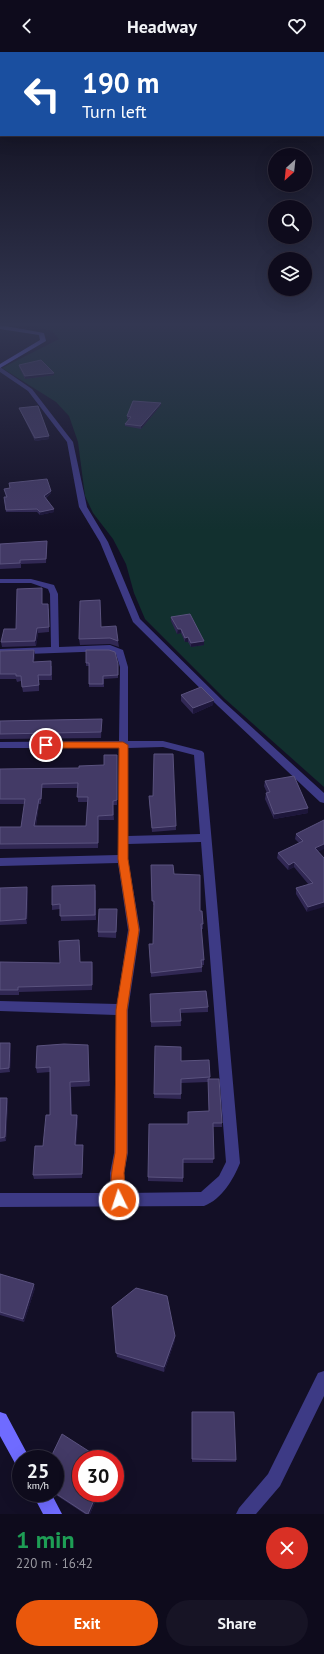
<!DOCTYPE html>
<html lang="en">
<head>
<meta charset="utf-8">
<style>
  :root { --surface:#0e0b1c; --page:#171425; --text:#f1f3f6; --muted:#9b9ba3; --line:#2e2b3b; --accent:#ea580c }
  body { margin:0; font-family:"PT Sans",sans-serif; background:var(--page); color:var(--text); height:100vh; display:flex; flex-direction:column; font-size:15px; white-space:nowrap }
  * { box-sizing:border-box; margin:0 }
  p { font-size:13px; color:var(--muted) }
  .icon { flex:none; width:22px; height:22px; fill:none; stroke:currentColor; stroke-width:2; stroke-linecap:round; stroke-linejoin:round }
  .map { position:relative; height:1462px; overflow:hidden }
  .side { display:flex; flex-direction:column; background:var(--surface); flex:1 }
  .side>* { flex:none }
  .guide { position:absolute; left:0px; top:0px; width:324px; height:84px; box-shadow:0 4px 16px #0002,0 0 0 1px var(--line); background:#1a4fa0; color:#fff; overflow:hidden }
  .needle { width:26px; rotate:207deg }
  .fabs { position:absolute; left:268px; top:96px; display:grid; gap:8px }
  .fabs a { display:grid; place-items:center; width:44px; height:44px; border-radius:50%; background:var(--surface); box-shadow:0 4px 16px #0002,0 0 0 1px var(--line); font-size:20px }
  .speed { position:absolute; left:12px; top:1398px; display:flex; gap:8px; font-size:20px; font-weight:700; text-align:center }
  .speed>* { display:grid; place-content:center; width:52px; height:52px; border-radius:50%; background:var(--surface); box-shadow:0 4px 16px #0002,0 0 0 1px var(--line); line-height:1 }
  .speed small { font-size:10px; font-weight:400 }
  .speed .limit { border:6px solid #d22; background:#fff; color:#111 }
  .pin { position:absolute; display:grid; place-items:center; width:34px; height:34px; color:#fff; margin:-17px; border:2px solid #fff; border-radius:50%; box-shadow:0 1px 4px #0007 }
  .me { position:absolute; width:44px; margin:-22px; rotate:356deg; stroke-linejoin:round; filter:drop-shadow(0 0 3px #0008) }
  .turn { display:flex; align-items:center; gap:14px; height:84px; padding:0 16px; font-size:18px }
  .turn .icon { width:52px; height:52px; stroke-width:2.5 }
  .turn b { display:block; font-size:28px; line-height:34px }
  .round { display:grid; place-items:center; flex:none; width:42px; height:42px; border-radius:21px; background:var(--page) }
  .summary { display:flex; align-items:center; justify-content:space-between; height:68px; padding:0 16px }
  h1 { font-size:24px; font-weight:800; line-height:30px; color:#1e9e55 }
  .action { display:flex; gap:8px; margin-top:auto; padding:8px 16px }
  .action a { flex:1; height:46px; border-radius:24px; background:var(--accent); color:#fff; font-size:16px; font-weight:800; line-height:46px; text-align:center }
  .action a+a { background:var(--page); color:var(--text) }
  header { display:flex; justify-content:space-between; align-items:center; height:52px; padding:0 16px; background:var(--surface); font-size:18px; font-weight:800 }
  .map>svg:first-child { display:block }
  .green { fill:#12302f }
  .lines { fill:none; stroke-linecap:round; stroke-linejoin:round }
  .street { fill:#3d3a85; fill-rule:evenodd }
  .secondary { fill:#6f6bff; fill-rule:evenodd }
  .wall { fill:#312854; fill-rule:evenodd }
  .shaded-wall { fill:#1d163a }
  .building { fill:#433a66; stroke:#5a527e; fill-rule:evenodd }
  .route { fill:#ea580c; stroke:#983908 }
</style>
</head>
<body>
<header><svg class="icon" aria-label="back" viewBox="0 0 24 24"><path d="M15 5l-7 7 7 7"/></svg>Headway<svg class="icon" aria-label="heart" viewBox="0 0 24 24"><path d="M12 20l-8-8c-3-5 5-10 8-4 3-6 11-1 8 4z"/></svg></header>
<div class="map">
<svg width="324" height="1462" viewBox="0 0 324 1462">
  <rect width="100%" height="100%" fill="#130f26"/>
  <path class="green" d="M28 273H324V735L225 647 145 567 134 541 126 512 113 487 93 461 85 444 78 390 69 364 56 350 2 316 59 287 52 279Z"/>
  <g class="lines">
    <path class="street" d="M0 315 32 337 73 390 87 455 108 490 140 567 224 650 324 741V751L320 750 218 654 133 570 100 490 79 455 67 390 28 339 0 320Z
      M0 527H31L54 533 58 542 59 595 110 593 123 598 128 615V689H163L202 699 204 701 240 1111C233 1128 222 1147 204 1154L0 1155V1141H111L110 1121 114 1101 116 963 0 959V949L117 952 128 878 118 811 0 814V806L118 803 119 696H0V690L119 689 120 615 116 602 109 599 0 603V597L51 595 50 542 48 537 31 531H0ZM163 695 194 703 200 782 128 784V696ZM201 790 226 1110 219 1124 201 1140 126 1141 124 1121 128 1101V958L140 878 128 807V792Z
      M324 1319V1344L280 1434 256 1462H236L239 1456 268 1422 318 1321Z"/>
    <path class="secondary" d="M0 273 44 281 46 289 0 316V312L40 288 39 283 0 277Z
      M0 1360 6 1362 30 1407H21V1415L16 1413 0 1384Z
      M32 1441H51L62 1462H43Z"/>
  </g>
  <path class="wall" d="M19 313 54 321V323L25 327 19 315Z
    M161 353 141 377 125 374V372L129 367H127V364Z
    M19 356 49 384V387L35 389 20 358Z
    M4 437 51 439V441L46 446 54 457V460L40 463 37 460H6L4 445H6Z
    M47 489V493L46 511 21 512V516L0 517V492Z
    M42 536V552L49 557V580L38 581 36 594 2 595 1 590 16 577Z
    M171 565 204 589V593L191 595 188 590H185L181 581 177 582 171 569Z
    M101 575 118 589 119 595 110 592 80 593 79 587Z
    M34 598 35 603 34 610 52 614V628H39V639L23 640 21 629 17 630 16 627H0V599Z
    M86 611 118 612V626L104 627V635H89V614H86Z
    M181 643 213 653 193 662 181 649Z
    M102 667 101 686 0 687V669Z
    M117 703V753H113L114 768H99L98 796 0 797V775H21L25 752H0V717L79 716 104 713ZM42 736H78V750H87L86 774H36L39 752H41Z
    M265 729 308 756V761L274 767 265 747 266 741H267L264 734Z
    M153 744 176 774V778L152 780 149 748Z
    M296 782 318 800 324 806 307 860 296 842V836L309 833 294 815 288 818 277 806 278 801 299 791 295 787Z
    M151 813 174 822 200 859 203 872V877H201L204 908V913H202V920L151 925 149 892H153L154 853H153Z
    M0 836 28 839 27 872 0 873Z
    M96 838V868L61 869 60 857 52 858V853Z
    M117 862 116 886 98 885V880Z
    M80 893V910L93 915 92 938 19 940V943H0V910L60 911Z
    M150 942 208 955V960L180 961 181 974 151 975Z
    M0 991 11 995 10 1020 0 1021Z
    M155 994 210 1025V1027L222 1071V1075H213V1111H183V1130L148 1129V1125L188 1072V1060L209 1059 208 1030 181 1031V1047L154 1046Z
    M88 997 90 1034 71 1035 72 1063H77L78 1067 76 1093H83V1097L82 1126 34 1127 33 1123 43 1094 50 1063V1020L37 1021 36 1016Z
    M0 1046 8 1050 6 1089 0 1090Z
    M0 1222 35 1236 24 1270 0 1263Z
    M112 1255 175 1288 164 1320 117 1305Z
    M192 1360 236 1408V1410H192Z
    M53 1441H99L90 1462H85Z"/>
  <path class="shaded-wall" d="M54 321V323L25 327V324Z
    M161 351V353L141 377V374Z
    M49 384V387L35 389V386Z
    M51 439V441L45 446 44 444Z
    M54 457V460L40 463V460Z
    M37 576 38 581 36 594 35 589Z
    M178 577H181V581L177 582Z
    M188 585V590H185V586Z
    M204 589V593L191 595V591Z
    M34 598 35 603 33 615V610Z
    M214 648 213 653 193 662V656Z
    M39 747V752L35 779 34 774Z
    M308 756V761L274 767V762Z
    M98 764 99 768 98 796Z
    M324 792V797L314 802 315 796Z
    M294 810V815L288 818 289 813Z
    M27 835 28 839 27 872 26 867Z
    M324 850V855L307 860 308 855Z
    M92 910 93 915 92 938Z
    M10 991 11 995 10 1020 9 1016Z
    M70 1030 71 1035 72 1067 71 1063Z
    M7 1046 8 1050 6 1089 5 1085Z
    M77 1063 78 1067 76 1097 75 1093Z
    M34 1232 35 1236 24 1270 23 1267Z
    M175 1284V1288L164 1320V1315Z
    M97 1441H99L90 1462H88Z"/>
  <path class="building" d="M41 308 54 321 25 324 19 313Z
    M133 349 161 351 141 374 125 372 131 365 127 364Z
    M38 354 49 384 35 386 19 356Z
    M47 427 51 439 44 444 54 457 40 460 37 457 6 458 4 445H7L4 437 10 436 9 431Z
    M47 489 46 507 20 508V511L0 512V492Z
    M42 536V552H48L49 575 37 576 35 589 1 590 4 577H16L17 537Z
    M100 548 101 575 116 574 118 589 110 586 79 587 80 549Z
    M190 562 204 589 191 591 188 585 185 586 181 577H178L171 565Z
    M34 598 33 610 51 609V623H38L39 633 22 635 21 624H16V622H0V599Z
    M86 598H109L115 600 118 612V623L103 624V632H89V611H86Z
    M201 635 214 648 193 656 181 643Z
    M102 667 101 680 0 682V669Z
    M154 702H173L176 774 152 776 149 744H153Z
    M104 703H117V748L113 749V763L98 764V791L0 792V775H21L25 747H0V717L79 716V714L104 713ZM78 731 77 745H88L86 774H34L39 747H41L42 732Z
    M294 724 308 756 274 762 266 741 270 740 265 729Z
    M324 768V792L315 796 324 806V850L308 855 296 836 313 831 294 810 289 813 278 801 303 789 296 782Z
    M151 813H173L174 822 200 823V859H202L203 872H201L204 908H201L202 915 151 921 149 892H153L154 849H152Z
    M95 833V863L60 864V852L52 853V834Z
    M27 835 26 867 0 869V836Z
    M99 857H117L116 880H98Z
    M79 888 80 910H92V933L18 935V938H0V910L60 911 59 889Z
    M206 939 208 955 180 957 181 969 151 970 150 942Z
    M0 991H10L9 1016 0 1017Z
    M64 992 88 993 89 1029 70 1030 71 1063H77L75 1093H83L82 1122 33 1123 35 1094H43L46 1063H50V1015L36 1016 37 994Z
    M155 994 181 995V1009L209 1008 210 1025 181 1027V1042H154Z
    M208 1027H219L222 1071H213L214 1107H183V1126L148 1125 149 1072H188V1060L209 1059Z
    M0 1046H7L5 1085 0 1086Z
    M0 1222 34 1232 23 1267 0 1260Z
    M136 1236 167 1244 175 1284 164 1315 116 1301 112 1255Z
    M192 1360H234L236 1408 192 1407Z
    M62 1382 101 1407H81V1441H97L88 1462H87L55 1441V1407H50Z"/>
  <linearGradient id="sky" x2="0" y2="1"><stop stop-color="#0a0815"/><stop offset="0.57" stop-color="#333752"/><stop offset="1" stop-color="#333752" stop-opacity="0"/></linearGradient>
  <rect width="324" height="478" fill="url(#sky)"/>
  <path class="route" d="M46 690H123L128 693V807L139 878 127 958V1101L124 1121 126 1148 124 1153 119 1155 114 1153C108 1137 112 1117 115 1101L116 958 129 878 118 807 119 696H46L42 693Z"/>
</svg>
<div class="fabs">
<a><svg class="needle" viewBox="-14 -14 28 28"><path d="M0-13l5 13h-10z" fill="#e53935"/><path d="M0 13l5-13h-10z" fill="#9b9ba3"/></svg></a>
<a><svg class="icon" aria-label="search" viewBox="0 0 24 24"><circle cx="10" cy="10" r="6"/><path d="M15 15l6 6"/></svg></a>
<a><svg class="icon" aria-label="layers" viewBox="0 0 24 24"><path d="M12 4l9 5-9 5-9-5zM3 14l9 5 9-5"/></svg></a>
</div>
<div class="speed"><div>25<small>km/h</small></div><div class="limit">30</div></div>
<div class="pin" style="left:46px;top:693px;background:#d93025"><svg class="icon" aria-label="arrive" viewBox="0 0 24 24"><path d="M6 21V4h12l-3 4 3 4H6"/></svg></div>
<svg class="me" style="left:119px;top:1148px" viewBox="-20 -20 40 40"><circle r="17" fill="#ea580c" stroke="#fff" stroke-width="3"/><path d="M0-11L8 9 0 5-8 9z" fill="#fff"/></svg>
<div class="guide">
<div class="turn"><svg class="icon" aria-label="left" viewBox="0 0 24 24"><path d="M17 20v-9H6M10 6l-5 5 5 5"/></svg><div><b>190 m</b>Turn left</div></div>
</div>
</div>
<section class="side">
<div class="summary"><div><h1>1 min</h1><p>220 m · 16:42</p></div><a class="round" style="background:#d93025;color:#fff"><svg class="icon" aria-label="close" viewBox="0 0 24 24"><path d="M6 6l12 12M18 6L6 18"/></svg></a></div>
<div class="action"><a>Exit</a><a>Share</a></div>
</section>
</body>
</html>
